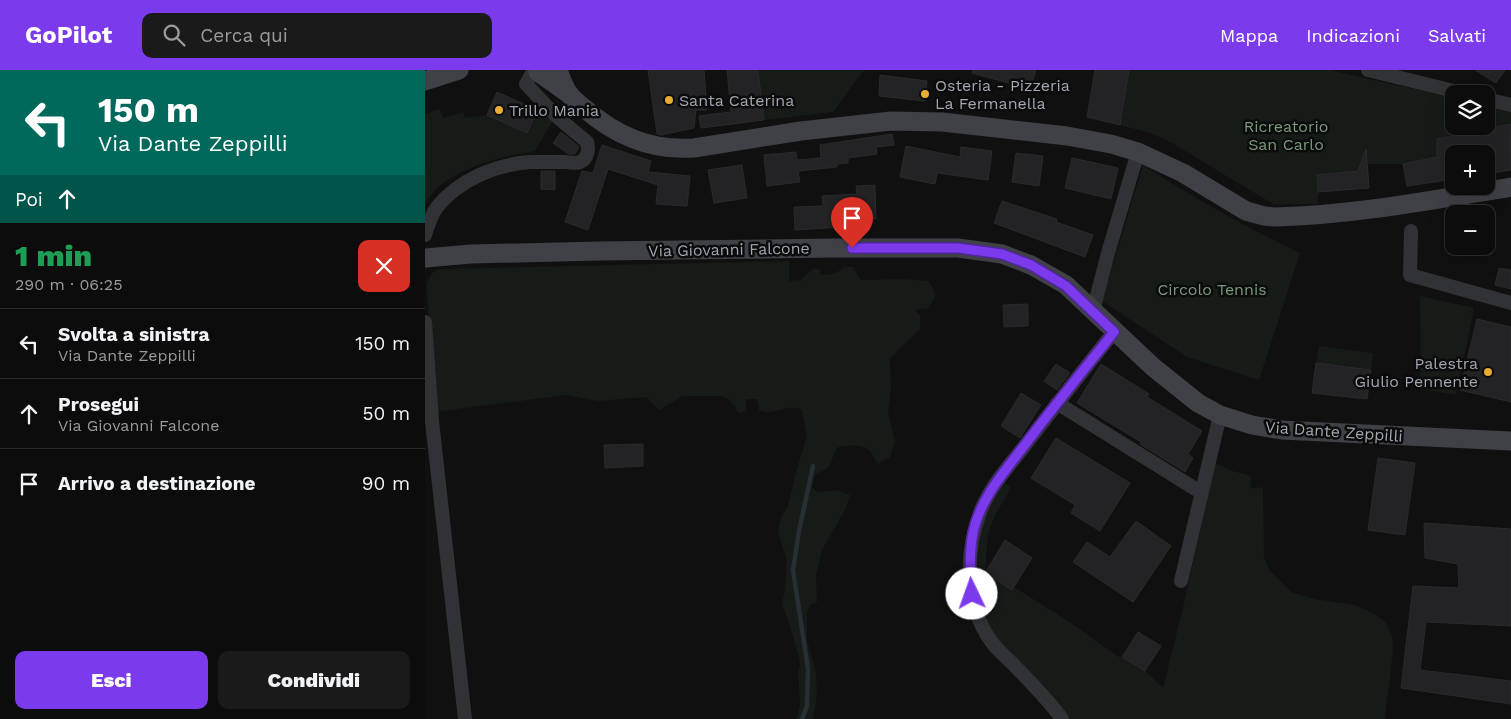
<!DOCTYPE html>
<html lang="it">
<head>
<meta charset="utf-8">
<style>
  :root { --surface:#0c0c0d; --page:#1a1a1b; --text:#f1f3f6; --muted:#9a9b9d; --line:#2c2c2e; --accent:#7c3aed }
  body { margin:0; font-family:"Work Sans",sans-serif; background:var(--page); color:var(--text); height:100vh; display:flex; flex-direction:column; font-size:19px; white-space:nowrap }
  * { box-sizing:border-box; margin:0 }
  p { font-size:16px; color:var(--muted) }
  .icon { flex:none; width:28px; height:28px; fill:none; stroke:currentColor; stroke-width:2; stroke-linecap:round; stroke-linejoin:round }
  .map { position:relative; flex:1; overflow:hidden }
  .drawer { display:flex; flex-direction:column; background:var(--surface); width:425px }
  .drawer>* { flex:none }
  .top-card { background:#00695c; color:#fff; overflow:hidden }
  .fabs { position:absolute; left:1020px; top:15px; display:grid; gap:10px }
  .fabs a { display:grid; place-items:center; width:50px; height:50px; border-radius:10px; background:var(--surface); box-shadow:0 5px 20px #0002,0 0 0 1px var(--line); font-size:25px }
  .pin { position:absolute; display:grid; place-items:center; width:42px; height:42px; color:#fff; margin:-51px -21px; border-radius:50% 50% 50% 0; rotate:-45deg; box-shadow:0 0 5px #0007 }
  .pin .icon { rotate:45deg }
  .me { position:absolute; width:55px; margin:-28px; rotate:357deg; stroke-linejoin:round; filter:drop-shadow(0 0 4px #0008) }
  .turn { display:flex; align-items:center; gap:18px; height:105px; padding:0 15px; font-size:22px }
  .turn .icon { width:65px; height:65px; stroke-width:2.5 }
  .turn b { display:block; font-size:35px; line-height:42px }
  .then { display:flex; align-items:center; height:48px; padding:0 15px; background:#0003; gap:10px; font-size:19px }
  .round { display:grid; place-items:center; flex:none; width:52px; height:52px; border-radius:10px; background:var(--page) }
  .head { display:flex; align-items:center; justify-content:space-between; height:85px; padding:0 15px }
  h1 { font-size:30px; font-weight:800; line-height:38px; color:#1e9e55 }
  .button { display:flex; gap:10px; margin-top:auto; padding:10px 15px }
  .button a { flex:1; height:58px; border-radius:10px; background:var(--accent); color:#fff; font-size:20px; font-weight:800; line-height:58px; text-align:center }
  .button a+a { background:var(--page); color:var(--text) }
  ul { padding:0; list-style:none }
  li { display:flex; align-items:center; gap:15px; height:70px; padding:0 15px; border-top:1px solid var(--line) }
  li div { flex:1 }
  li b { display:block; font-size:19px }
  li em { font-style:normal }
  header { display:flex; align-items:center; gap:30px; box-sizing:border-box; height:70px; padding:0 25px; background:var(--accent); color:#fff }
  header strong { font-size:24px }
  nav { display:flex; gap:28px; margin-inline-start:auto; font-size:18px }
  .search { width:350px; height:45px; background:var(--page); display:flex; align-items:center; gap:12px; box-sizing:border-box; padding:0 18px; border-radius:10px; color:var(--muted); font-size:19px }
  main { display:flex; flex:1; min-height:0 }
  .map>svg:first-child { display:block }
  .green { fill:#161b17 }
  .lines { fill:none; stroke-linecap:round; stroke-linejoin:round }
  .stream { stroke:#272e34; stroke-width:4.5 }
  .building { fill:#232325; stroke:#2a2a2d }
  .street { stroke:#313236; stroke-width:14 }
  .secondary { stroke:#3f4146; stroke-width:19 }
  .route-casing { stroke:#51269a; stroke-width:12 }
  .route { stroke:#7c3aed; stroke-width:9 }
  .poi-dot { fill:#e7ac32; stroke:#0b0b0c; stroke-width:2 }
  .labels { text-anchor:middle; stroke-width:5; stroke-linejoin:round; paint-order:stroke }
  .poi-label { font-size:16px; fill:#a1a6b1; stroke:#0b0b0c; text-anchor:start }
  .park-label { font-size:16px; fill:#799b7c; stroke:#0b0b0c }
  .street-label { font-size:16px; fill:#a1a6b1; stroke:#0b0b0c }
</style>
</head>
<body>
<header>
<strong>GoPilot</strong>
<div class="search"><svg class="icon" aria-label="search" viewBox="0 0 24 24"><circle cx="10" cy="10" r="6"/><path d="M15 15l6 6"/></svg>Cerca qui</div>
<nav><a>Mappa</a><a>Indicazioni</a><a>Salvati</a></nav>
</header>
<main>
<section class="drawer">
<div class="top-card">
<div class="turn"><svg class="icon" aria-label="left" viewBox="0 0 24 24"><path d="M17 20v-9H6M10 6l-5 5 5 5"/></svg><div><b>150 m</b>Via Dante Zeppilli</div></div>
<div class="then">Poi<svg class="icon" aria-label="ahead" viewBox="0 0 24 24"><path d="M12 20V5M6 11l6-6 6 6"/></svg></div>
</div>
<div class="head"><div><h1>1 min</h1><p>290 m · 06:25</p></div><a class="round" style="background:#d93025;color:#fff"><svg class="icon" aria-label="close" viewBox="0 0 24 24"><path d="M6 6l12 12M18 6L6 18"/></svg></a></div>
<ul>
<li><svg class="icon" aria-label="left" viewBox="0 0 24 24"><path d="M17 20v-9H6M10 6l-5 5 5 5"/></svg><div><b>Svolta a sinistra</b><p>Via Dante Zeppilli</p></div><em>150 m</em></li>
<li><svg class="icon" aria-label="ahead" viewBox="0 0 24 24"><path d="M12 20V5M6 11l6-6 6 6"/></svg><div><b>Prosegui</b><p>Via Giovanni Falcone</p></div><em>50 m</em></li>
<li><svg class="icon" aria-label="arrive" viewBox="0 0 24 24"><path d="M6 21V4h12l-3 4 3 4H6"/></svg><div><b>Arrivo a destinazione</b></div><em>90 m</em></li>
</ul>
<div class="button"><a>Esci</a><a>Condividi</a></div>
</section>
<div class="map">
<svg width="1086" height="649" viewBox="0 0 1086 649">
  <rect width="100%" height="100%" fill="#101011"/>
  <path class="green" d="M333 0H439L408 42 339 50Z
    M704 0H904L1029 28V56H1061V35L1086 41V54L1012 69 1013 87 978 94H943L944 118 893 122V134H848L747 73 725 63 695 55Z
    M15 39 18 48 38 42 40 48 62 45 102 63 112 40 127 52 110 81C98 84 84 85 72 89 50 95 7 111 0 136V44Z
    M718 95C769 128 821 157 875 183L834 310 762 287 677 231Z
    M364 191V211L376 210 389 198 395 200 396 205C406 205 412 204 419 197H428L436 210 478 209 504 211 511 225 503 238 490 240 495 246V259L465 288 466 320 463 343 470 371 465 387 453 394C450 390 448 384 444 380 436 374 420 374 412 378L403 398 390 405 387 417 393 422 413 420 425 425 421 438 397 480 391 506 392 532 385 535 382 544V570L391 603 392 625 388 649H371L373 645 375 635 373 601 375 596 374 588 365 556 357 534 360 519 362 491 353 462 356 447 363 436 371 402 382 366 377 340C362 332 350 347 334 340L332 329H321V342L313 343 310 337 304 330 297 326H258L234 340 221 327 173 331 142 325 9 342 2 218C3 208 5 202 15 199Z
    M995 226 1049 238 1031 325 996 319Z
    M894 276 948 283 946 300 891 293Z
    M790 394 795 395 804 400 826 406 825 417 832 419 833 417 838 418 839 487 844 499 851 507 868 523 890 529 929 535 950 544 961 553 967 566 968 579 960 649H639L568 570 550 523 551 463 576 410 586 418 569 447 563 464 560 503 587 520 589 517 646 553 694 587H697L720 601 738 618 757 542Z"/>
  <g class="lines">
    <path class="stream" d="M377 649 382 636 383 599 368 500 374 461 388 396"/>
  </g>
  <path class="building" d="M223 0H279L282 40H271L269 58 236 65 232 64Z
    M302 0H333L339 50 276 58 274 46 306 42Z
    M548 0H611L605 19 547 3Z
    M670 0H704L695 55 662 47Z
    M1050 0H1080L1071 13Z
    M455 5 502 11 500 31 454 26Z
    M72 22 112 40 102 63 62 45Z
    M1086 54V100L1061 104V84H1029V109L982 116 978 94 1012 87V69Z
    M136 62 154 77 150 84H144L128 73Z
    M467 64 469 75 451 77 452 84 423 88V93L412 94V97L373 101 375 112 342 116 339 85 371 82 372 90 396 88 395 75Z
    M177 75 226 91 223 102 265 106 262 136 231 134 233 115 183 99 163 160 140 152 157 101 168 103Z
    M481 76 535 87 536 77 567 81 563 110 512 103 510 114 475 107Z
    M941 79 944 118 893 122 892 105 933 101Z
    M591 83 618 86 614 116 587 112Z
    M647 88 693 98 686 129 640 118Z
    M317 95 322 128 289 133 283 100Z
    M116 101H130V120L116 119Z
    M450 115 451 149H443V153L433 154V156L370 160 369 137 398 136 397 126 432 124 431 116Z
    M577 131 632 149 631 152 668 165 660 187 569 153Z
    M1074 198 1086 200V219L1070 215Z
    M603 234V256L579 257 578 235Z
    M1052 249 1086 257V332L1035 320Z
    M891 293 946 300 942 329 887 323Z
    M631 294 645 303 632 320 619 311Z
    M676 294 724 324 722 327 777 361 763 384 768 388 760 402 715 374 716 372 652 333Z
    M596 323 616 335 595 368 576 356Z
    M631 368 705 413 675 461 646 443 650 435 606 408Z
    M218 374V396L180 398 179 375Z
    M953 388 990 393 980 465 943 460Z
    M711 451 746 476 708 532 648 492 662 472 685 487Z
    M999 453 1086 459V556L1001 552 995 600 1086 611V634L976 618 988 516 1034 518 1033 494 1000 488Z
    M580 470 607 488 587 520 560 503Z
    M713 562 736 576 720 601 697 587Z"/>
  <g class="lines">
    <path class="street" d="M943 0 1041 24
      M1061 29 1086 35
      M986 161 985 205 1086 233
      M0 165C3 156 6 145 12 137 34 110 71 94 106 92 117 92 129 92 140 92 145 92 151 94 155 92 163 89 164 79 162 72L131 46 101 14 107 3
      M668 241 683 183 713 82
      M0 252 7 351 40 649
      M632 333 777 423
      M756 511 795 345
      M637 649C622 628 604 611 587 593 580 586 571 579 566 571 539 534 540 481 556 440 565 417 583 397 598 378 628 339 658 300 689 262"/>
    <path class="secondary" d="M133 0C136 8 139 18 145 25 148 30 155 34 159 38 191 66 226 81 269 78L376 61 466 51 517 52 642 66 686 74 713 82 758 103 821 141 839 146 850 147C929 145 1008 130 1086 117
      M113 2 144 24
      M0 11 34 0
      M0 188 46 184 174 181 409 178H533L577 184 606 195 641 215 728 297 773 333 795 345 827 355 857 360 1086 371"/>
  </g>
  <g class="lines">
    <g class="route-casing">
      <path id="route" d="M427 178H533L577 184 606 195 641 216 689 262C660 298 630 335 602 372 581 400 555 428 548 463 544 483 545 504 547 524"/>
    </g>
    <use href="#route" class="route"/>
  </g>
  <g class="poi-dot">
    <circle cx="500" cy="24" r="5"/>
    <circle cx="244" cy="30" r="5"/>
    <circle cx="74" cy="40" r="5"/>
    <circle cx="1063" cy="302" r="5"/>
  </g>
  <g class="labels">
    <g class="poi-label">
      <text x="510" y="21">Osteria - Pizzeria<tspan x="510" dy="18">La Fermanella</tspan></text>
      <text x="254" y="36">Santa Caterina</text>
      <text x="84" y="46">Trillo Mania</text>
      <text x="1053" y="299" text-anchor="end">Palestra<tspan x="1053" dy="18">Giulio Pennente</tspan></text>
    </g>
    <g class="park-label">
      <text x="861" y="62">Ricreatorio<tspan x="861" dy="18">San Carlo</tspan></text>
      <text x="787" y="225">Circolo Tennis</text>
    </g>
    <g class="street-label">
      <text transform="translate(304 179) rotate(-1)" y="6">Via Giovanni Falcone</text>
      <text transform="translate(909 361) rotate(4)" y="6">Via Dante Zeppilli</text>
    </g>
  </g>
</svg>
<div class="fabs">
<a><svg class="icon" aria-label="layers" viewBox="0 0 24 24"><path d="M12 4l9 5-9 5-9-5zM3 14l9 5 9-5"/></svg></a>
<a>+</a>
<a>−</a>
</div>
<div class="pin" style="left:427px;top:178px;background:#d93025"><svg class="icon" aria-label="arrive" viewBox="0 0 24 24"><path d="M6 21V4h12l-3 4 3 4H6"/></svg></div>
<svg class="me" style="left:547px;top:524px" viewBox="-20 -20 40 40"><circle r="19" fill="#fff"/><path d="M0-13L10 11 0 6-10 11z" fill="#7c3aed"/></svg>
</div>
</main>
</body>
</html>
